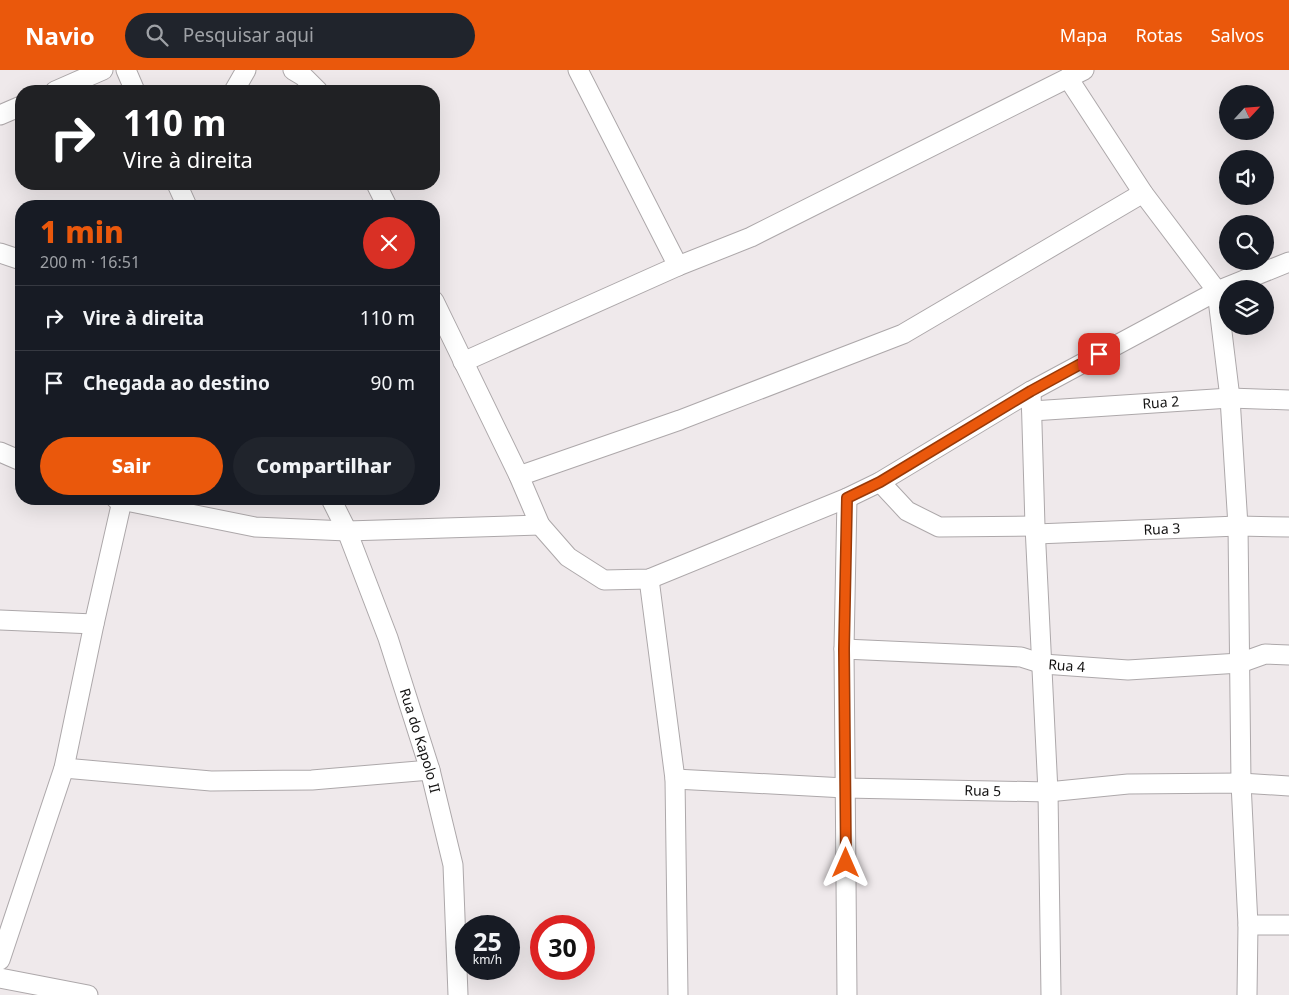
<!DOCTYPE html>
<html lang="pt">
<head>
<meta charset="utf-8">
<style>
  :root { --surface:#171b24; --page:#20242c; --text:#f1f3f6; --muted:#9ea1a6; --line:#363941; --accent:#ea580c }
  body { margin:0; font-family:"Noto Sans",sans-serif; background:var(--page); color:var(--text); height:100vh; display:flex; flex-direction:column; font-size:19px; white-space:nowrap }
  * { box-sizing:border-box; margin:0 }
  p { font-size:16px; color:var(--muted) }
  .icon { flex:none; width:28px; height:28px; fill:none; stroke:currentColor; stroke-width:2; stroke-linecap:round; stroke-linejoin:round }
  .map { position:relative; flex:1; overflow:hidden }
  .details { position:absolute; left:15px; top:130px; width:425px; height:305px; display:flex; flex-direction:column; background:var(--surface); border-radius:20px; box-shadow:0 5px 20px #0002 }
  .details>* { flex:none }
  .top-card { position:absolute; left:15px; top:15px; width:425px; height:105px; border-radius:20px; box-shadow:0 5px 20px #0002; background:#202124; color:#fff; overflow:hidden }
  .needle { width:32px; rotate:64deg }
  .tools { position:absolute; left:1219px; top:15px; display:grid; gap:10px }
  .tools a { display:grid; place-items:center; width:55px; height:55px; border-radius:50%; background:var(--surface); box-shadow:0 5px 20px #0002; font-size:25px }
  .speed { position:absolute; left:455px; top:845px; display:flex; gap:10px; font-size:25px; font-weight:700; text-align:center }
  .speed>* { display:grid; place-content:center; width:65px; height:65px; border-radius:50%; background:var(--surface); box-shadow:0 5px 20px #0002; line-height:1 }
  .speed small { font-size:12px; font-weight:400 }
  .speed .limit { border:8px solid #d22; background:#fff; color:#111 }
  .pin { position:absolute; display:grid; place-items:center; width:42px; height:42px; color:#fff; margin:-21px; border-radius:10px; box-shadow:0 2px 8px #0006 }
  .me { position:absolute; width:55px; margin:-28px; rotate:0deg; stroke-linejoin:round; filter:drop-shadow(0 0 4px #0008) }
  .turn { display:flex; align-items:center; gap:18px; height:105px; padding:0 25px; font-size:22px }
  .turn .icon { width:65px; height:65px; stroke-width:2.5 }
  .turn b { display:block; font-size:35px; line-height:42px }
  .round { display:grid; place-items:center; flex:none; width:52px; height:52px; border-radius:26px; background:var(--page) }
  .overview { display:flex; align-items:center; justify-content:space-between; height:85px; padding:0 25px }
  h1 { font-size:30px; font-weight:800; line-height:38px; color:var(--accent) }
  .cta { display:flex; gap:10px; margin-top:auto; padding:10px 25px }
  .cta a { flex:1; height:58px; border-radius:30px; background:var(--accent); color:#fff; font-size:20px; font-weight:800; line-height:58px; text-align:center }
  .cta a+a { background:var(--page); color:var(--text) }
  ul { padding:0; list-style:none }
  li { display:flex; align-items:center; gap:15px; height:65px; padding:0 25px; border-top:1px solid var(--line) }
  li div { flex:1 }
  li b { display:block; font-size:19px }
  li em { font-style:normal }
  header { display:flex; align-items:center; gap:30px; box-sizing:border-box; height:70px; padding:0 25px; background:var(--accent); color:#fff }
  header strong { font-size:24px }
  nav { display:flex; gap:28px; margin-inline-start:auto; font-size:18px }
  .search { width:350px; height:45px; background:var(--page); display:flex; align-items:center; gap:12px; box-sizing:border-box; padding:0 18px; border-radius:28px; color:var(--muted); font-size:19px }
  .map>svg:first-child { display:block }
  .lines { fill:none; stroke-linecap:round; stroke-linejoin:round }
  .street-casing { stroke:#ada8aa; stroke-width:21 }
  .street { stroke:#fff; stroke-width:19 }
  .route-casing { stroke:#983908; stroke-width:12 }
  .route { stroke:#ea580c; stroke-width:9 }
  .labels { text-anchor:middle; stroke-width:4.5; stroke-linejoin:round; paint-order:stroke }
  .street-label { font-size:14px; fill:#121111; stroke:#efe9eb }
</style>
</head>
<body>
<header>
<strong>Navio</strong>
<div class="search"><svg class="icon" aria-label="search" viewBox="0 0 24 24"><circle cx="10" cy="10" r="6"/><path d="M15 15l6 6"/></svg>Pesquisar aqui</div>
<nav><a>Mapa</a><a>Rotas</a><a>Salvos</a></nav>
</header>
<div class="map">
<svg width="1289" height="925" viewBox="0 0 1289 925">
  <rect width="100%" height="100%" fill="#efe9eb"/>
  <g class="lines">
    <g class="street-casing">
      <g id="street">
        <path d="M126 0 135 21"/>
        <path d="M293 0 303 6 318 21"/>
        <path d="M578 0 678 196"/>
        <path d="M1068 8 1143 123 1217 221 1230 328 1238 456 1241 713 1248 855 1247 925"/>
        <path d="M55 21 103 0"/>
        <path d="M234 21 246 0"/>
        <path d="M0 45 21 36"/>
        <path d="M177 114 187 136"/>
        <path d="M376 114 387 136"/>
        <path d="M0 183 21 190"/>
        <path d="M434 231 519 406 540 455 568 487 604 510 649 509 847 428 880 412 1031 321 1217 221 1289 192"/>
        <path d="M463 292 678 196 751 167 1084 0"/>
        <path d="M1031 321 1035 456 1048 722 1051 925"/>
        <path id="s1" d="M1032 341 1230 328 1289 330"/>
        <path d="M0 382 21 391"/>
        <path d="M519 406 680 350 903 264 1143 123"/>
        <path d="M880 412 907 441 939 457 1035 456"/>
        <path d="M116 429 255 457 347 461 540 455"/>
        <path id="s2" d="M331 429 347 461 388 568 430 700 453 795 458 925"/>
        <path id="s3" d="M1036 464 1238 456 1289 457"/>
        <path d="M649 509 675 709 678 925"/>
        <path d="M0 550 94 554"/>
        <path id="s4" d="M844 579 1021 587 1043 594 1128 600 1240 593 1265 584 1289 585"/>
        <path d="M64 698 211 711 312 710 430 700"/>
        <path id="s5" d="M675 709 845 718 1048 722 1128 714 1241 713 1289 716"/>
        <path d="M1248 855H1289"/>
        <path d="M0 890 64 698 94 554 122 431"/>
        <path d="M0 908 88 925"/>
        <path d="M847 925 844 579 847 428"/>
      </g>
    </g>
    <use href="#street" class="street"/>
  </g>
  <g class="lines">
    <g class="route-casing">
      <path id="route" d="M846 793 844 579 847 428 880 412 1031 321 1099 284"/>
    </g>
    <use href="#route" class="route"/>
  </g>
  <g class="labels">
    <g class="street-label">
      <text dy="5" stroke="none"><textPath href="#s1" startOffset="129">Rua 2</textPath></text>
      <text dy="5" stroke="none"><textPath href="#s3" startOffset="126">Rua 3</textPath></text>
      <text dy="5" stroke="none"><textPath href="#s4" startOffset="224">Rua 4</textPath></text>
      <text dy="5" stroke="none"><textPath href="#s2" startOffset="258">Rua do Kapolo II</textPath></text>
      <text dy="5" stroke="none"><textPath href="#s5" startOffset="308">Rua 5</textPath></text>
    </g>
  </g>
</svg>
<div class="tools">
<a><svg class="needle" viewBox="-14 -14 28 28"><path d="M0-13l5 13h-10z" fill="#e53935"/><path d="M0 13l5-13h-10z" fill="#9ea1a6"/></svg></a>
<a><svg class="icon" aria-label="sound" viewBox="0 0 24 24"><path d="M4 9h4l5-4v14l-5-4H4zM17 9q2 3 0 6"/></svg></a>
<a><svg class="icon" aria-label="search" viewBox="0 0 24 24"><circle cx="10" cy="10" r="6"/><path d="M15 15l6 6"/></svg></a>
<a><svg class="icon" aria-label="layers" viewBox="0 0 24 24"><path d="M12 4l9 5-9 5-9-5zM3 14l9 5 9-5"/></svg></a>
</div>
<div class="speed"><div>25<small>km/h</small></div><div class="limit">30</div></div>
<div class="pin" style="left:1099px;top:284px;background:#d93025"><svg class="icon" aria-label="arrive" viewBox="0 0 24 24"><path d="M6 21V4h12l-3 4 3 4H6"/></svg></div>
<svg class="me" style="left:846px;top:793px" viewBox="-20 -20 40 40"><path d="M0-17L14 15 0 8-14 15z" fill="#ea580c" stroke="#fff" stroke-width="4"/></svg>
<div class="top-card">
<div class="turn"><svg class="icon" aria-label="right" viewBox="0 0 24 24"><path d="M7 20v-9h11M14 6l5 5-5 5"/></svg><div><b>110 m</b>Vire à direita</div></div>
</div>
<section class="details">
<div class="overview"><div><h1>1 min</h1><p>200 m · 16:51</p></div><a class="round" style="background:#d93025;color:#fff"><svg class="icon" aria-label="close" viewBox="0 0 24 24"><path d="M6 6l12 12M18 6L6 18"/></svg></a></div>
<ul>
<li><svg class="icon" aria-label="right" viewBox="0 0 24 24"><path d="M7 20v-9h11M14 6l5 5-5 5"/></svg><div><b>Vire à direita</b></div><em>110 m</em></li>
<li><svg class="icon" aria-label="arrive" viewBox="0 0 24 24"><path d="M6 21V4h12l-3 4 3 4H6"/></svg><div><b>Chegada ao destino</b></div><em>90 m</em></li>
</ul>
<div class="cta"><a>Sair</a><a>Compartilhar</a></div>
</section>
</div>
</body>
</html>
